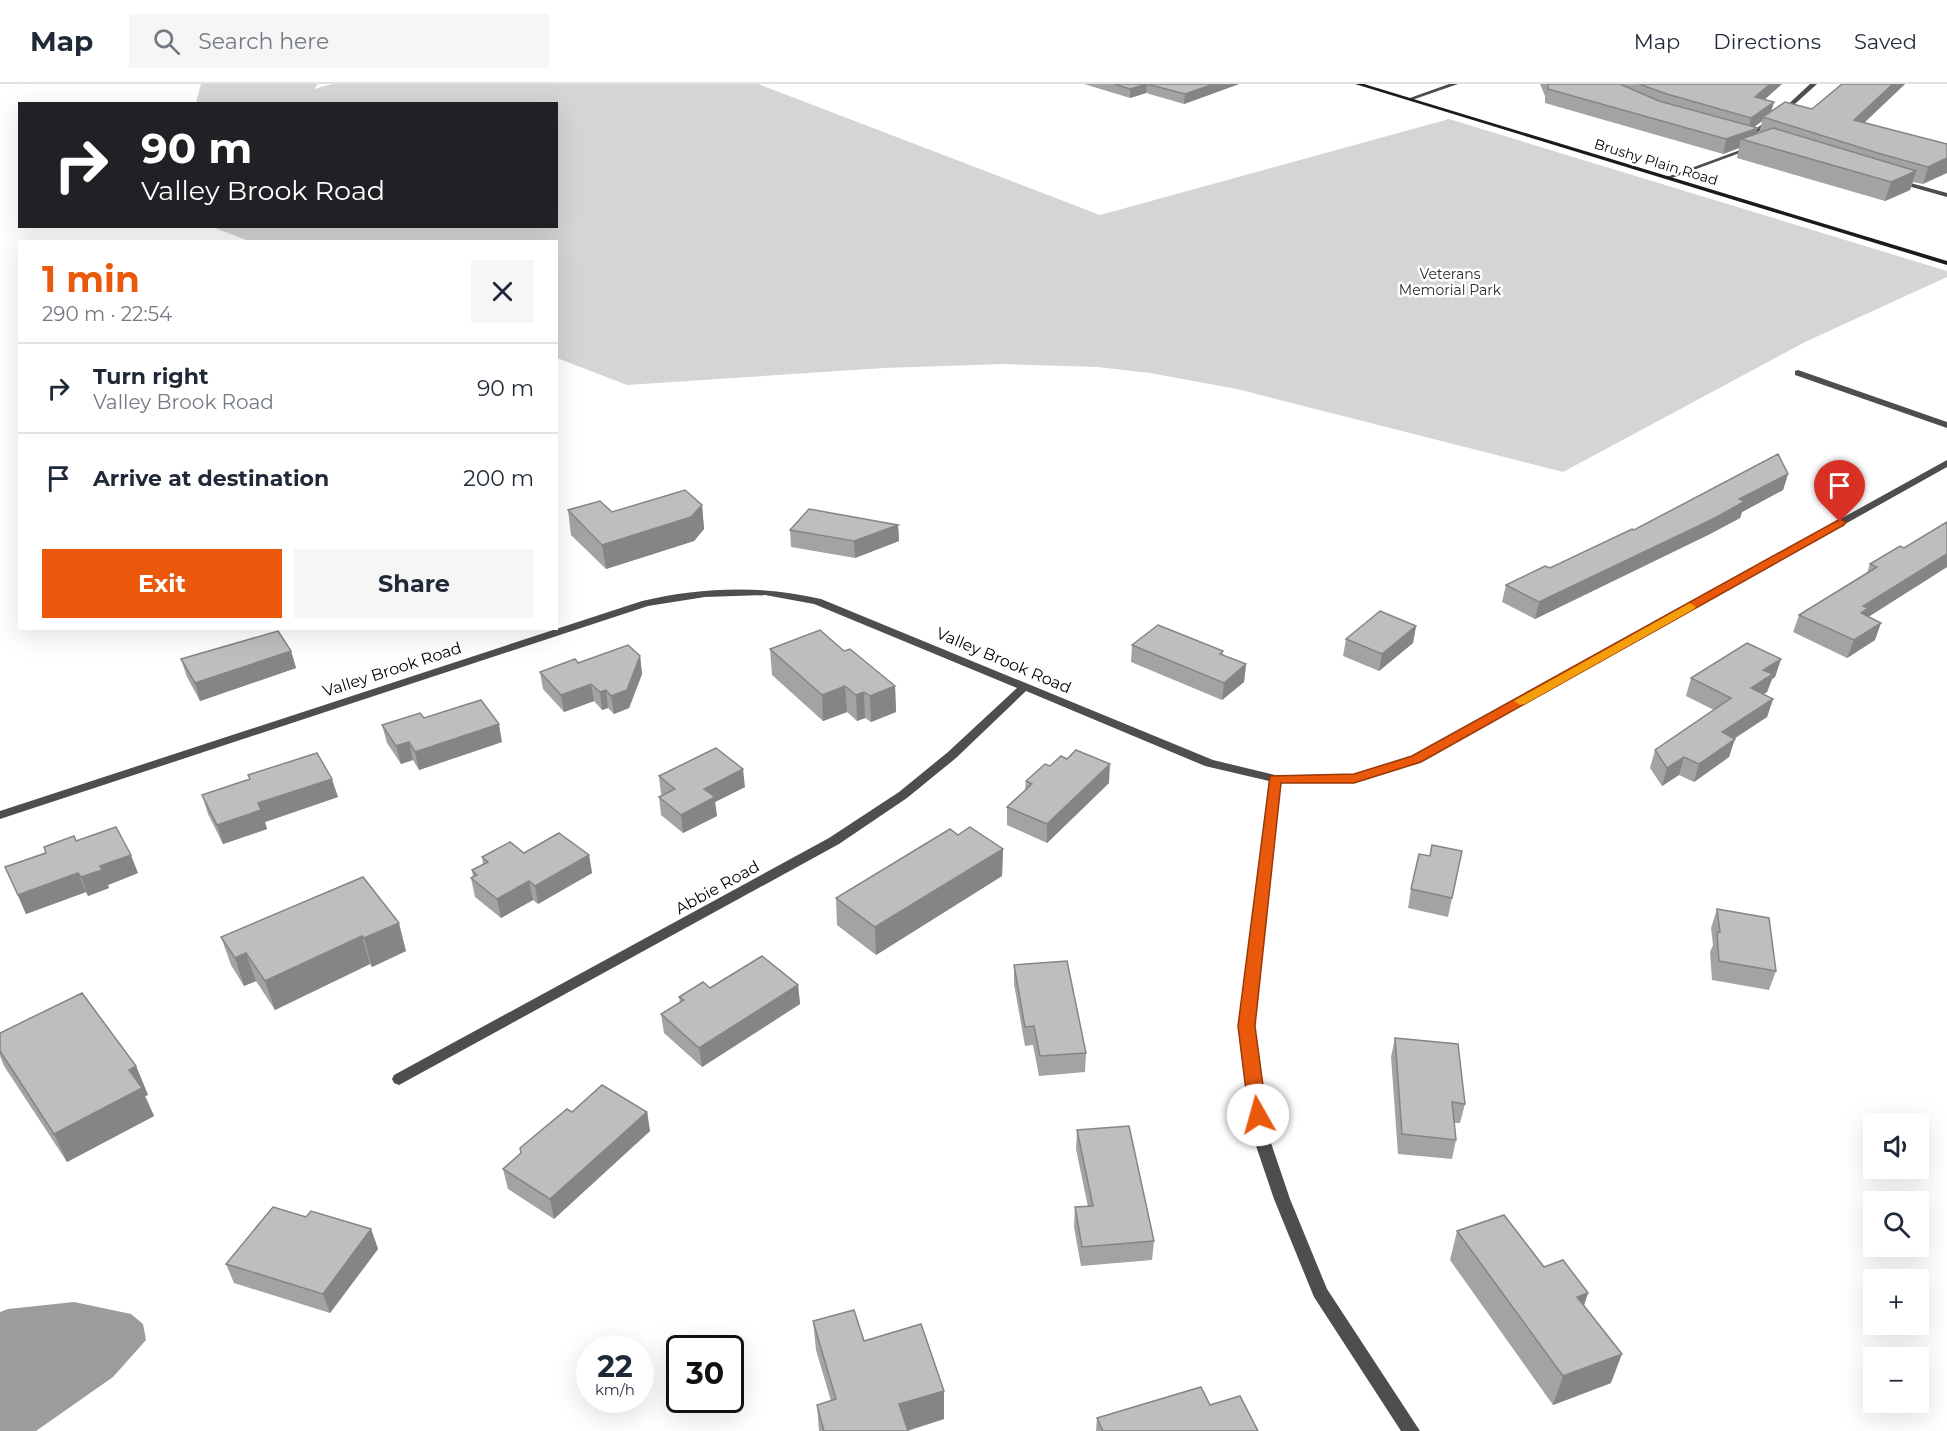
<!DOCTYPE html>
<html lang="en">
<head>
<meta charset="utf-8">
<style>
  :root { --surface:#fff; --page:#f6f6f7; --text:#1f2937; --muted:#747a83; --line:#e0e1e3; --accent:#ea580c }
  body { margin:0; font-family:Montserrat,sans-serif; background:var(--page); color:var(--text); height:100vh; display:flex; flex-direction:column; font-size:22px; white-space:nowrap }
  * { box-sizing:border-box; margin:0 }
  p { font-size:20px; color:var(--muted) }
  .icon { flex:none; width:33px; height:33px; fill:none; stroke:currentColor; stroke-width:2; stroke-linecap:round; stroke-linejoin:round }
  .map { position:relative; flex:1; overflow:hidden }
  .side { position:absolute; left:18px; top:156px; width:540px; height:390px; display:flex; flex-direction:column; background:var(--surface); border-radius:0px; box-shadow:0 6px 24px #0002 }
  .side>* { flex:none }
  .banner { position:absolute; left:18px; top:18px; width:540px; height:126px; border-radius:0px; box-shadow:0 6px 24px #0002; background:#202124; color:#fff; overflow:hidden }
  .fabs { position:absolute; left:1863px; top:1029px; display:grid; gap:12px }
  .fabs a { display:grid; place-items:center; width:66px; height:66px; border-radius:0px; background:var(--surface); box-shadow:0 6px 24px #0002; font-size:30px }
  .speed { position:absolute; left:576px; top:1251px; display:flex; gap:12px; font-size:30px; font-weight:700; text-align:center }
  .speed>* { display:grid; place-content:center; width:78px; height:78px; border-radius:50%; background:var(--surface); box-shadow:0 6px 24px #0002; line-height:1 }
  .speed small { font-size:15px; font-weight:400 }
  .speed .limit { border:3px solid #111; border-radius:9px; background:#fff; color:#111 }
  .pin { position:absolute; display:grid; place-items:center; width:51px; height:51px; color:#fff; margin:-62px -26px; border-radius:50% 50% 50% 0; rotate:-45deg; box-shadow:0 0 6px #0007 }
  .pin .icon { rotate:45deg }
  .me { position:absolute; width:66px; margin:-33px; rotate:353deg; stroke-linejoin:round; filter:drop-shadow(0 0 4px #0008) }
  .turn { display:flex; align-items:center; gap:21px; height:126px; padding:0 24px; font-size:27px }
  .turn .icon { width:78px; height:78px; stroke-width:2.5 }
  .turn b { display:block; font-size:42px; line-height:51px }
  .round { display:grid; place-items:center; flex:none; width:63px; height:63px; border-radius:0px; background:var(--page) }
  .overview { display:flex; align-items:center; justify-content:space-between; height:102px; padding:0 24px }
  h1 { font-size:36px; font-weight:700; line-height:45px; color:var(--accent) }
  .primary-button { display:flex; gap:12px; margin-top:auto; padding:12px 24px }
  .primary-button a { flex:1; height:69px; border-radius:0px; background:var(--accent); color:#fff; font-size:24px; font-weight:700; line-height:69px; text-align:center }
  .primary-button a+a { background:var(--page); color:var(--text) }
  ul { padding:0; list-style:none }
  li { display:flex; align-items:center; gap:18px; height:90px; padding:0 24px; border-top:2px solid var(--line) }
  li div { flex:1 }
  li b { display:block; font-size:22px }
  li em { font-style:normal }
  header { display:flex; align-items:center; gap:36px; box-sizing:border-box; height:84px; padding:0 30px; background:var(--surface); border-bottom:2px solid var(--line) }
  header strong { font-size:28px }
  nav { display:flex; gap:33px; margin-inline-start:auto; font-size:21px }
  .search { width:420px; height:54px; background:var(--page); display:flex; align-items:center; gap:15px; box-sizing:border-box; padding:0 21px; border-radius:0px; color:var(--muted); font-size:22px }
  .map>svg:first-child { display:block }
  .green { fill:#d5d5d5 }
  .water { fill:#9c9c9c }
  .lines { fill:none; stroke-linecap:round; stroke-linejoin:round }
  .minor { fill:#4e4e4e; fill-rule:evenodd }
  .secondary { fill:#1b1b1b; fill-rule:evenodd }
  .wall { fill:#a3a3a3; fill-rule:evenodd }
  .shaded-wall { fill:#858585 }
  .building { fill:#bebebe; stroke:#858585; stroke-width:1.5 }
  .route { fill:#ea580c; stroke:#983908; stroke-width:1.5 }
  .slow { fill:#f59e0b }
  .labels { text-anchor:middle; stroke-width:5; stroke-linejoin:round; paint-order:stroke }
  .far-street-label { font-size:14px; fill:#000; stroke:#fff }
  .far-park-label { font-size:14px; fill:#2c2c2c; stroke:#fff }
  .street-label { font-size:16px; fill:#000; stroke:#fff }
</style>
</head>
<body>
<header>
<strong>Map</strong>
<div class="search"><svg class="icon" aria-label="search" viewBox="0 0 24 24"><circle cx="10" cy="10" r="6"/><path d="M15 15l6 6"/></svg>Search here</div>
<nav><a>Map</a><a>Directions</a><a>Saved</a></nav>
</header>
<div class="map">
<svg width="1947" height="1347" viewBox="0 0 1947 1347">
  <rect width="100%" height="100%" fill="#fff"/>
  <path class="green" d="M201 0H318L314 5 332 0H758L1100 131 1449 35 1947 187V193L1805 258 1563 388 1237 305 1150 289 1098 283 1003 280 884 284 627 301 557 274 556 158H252L212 143 556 142V20L196 19Z"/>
  <path class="water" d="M74 1218 131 1230 143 1240 146 1256 113 1293 36 1347H0V1228L8 1225Z"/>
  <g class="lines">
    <path class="minor" d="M1449 0H1458L1412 16 1407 15Z
      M1810 0H1817L1786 28 1751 53H1747V51L1782 26Z
      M1751 62 1756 63 1669 95 1664 94Z
      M1896 95 1947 109V113L1894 98 1893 97Z
      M1798 286 1947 338V344L1795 291V287Z
      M1947 376V383L1420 678 1354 699H1281L1253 942 1269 1053 1290 1115 1327 1205 1420 1347H1401L1314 1213 1274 1115 1253 1053 1239 942 1269 697 1205 682 1026 607 956 674 907 714 839 760 399 1001 394 999 392 995 394 991 829 754 899 708 948 668 1017 604 814 520 765 511 705 513 648 522 0 735V727L642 517C701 503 762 501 821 515L1213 676 1275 691H1353L1412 672Z"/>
    <path class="secondary" d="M1355 0H1364L1947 177V181Z"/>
  </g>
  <path class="wall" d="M1084 0H1239L1184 20 1146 9 1130 14Z
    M1540 0H1782L1764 15 1771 28 1812 25 1842 0H1905L1864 39 1947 60 1923 100 1913 98 1910 106 1885 117 1737 74 1739 64 1723 70 1545 19V12ZM1762 37 1759 49 1756 50 1754 43Z
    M1788 390 1783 406 1742 428 1740 434 1710 450 1535 535 1502 518 1506 501Z
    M702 421 704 445 694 457 606 485 571 451 568 426 612 428Z
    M1947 438V483L1868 533 1875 556 1847 574 1793 548 1799 531 1867 489 1870 480 1904 464Z
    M898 441 899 457 855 474 791 463 790 446Z
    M1416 542 1413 559 1379 587 1343 572 1346 555Z
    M1132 561 1223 567V571L1246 580 1244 598 1222 616 1131 578Z
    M770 565 844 567 895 602 896 628 871 638 865 634 857 637 847 628 823 637 772 591Z
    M291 567 296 584 200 617 187 593 181 575Z
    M640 572 642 590 629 624 614 630 608 624 602 626 594 617 564 628 543 605 540 588 578 579Z
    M1781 575 1775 593 1772 595 1767 608 1763 610 1773 615 1767 633 1734 655 1729 673 1694 698 1679 691 1662 702 1650 684 1655 666 1714 626 1686 612 1691 594Z
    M424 634 502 658 419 686 413 676 401 680 387 659 382 641Z
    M1067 675 1109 699 1047 759 1007 741V723L1025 706 1026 697 1050 682Z
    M248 691 338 713 265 738 267 745 223 760 208 730 202 711 250 696Z
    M659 692 745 703 715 718 717 732 683 749 661 731 659 713 663 711 661 710Z
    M958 751 1003 765 1002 792 876 871 837 841 836 814Z
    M76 757 138 789 108 801 109 804 88 812 86 808 26 830 5 783Z
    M1462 767 1448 833 1408 824 1411 805 1430 772Z
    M524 769 589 771 592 789 538 820 533 816 501 834 475 813 471 794 473 793 472 786 483 780 482 773Z
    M363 793 406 867 372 883 370 880 275 926 256 897 244 902 231 881 221 853Z
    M1717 825 1776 887 1769 906 1712 896 1710 868 1713 861 1711 844Z
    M1014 881 1086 969 1085 988 1039 992 1033 961 1025 962 1014 900Z
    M798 901 800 920 702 983 664 949 661 930 680 919 679 913 710 904Z
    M0 949 136 982 148 1011 145 1012 154 1032 67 1078 4 982 0 972Z
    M1395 954 1465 1020 1460 1039H1454L1456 1056 1452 1075 1398 1070 1391 973Z
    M572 1028H647L650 1047 554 1135 508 1105 503 1085Z
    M1077 1046 1154 1157 1152 1176 1081 1182 1074 1143 1075 1123H1088L1076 1065Z
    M306 1133 371 1145 378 1165 330 1229 234 1199 226 1180Z
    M1457 1147 1544 1183 1588 1209 1584 1222 1611 1299 1553 1321 1450 1176Z
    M813 1237 864 1257 944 1335 908 1347H819L817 1321 831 1317 816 1266Z
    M1210 1321 1258 1347H1096L1097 1334Z"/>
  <path class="shaded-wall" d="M1147 0 1146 9 1130 14V5Z
    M1214 0H1239L1184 20 1185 10Z
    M1770 0H1782L1752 27 1755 13Z
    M1893 0H1905L1849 53 1854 36Z
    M1774 18 1770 32 1763 33 1762 37 1748 48 1751 34Z
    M1758 44 1754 58 1741 55 1739 64 1723 70 1726 55Z
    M1947 74V89L1923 100 1928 83Z
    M1916 87 1910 106 1885 117 1891 98Z
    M1788 390 1783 406 1742 428 1740 434 1710 450 1535 535 1539 518Z
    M702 421 704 445 694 457 606 485 602 461Z
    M898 441 899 457 855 474 854 457Z
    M1947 470V483L1865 535 1855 547 1863 522Z
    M1881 539 1875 556 1847 574 1854 556Z
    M1416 542 1413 559 1379 587 1382 570Z
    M291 567 296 584 200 617 195 599Z
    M640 572 642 590 629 624 614 630 611 612Z
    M1781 575 1775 593 1772 595 1767 608 1745 622 1751 604 1763 586Z
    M1246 580 1244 598 1222 616 1224 599Z
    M591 600 594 617 564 628 561 611Z
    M845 602 847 628 823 637 822 611Z
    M895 602 896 628 871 638 870 612Z
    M606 606 608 624 602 626 600 608Z
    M864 608 865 634 857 637 856 611Z
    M1773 615 1767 633 1716 666 1722 648Z
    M499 640 502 658 419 686 415 668Z
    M1735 655 1729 673 1694 698 1699 680Z
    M409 658 413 676 401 680 396 662Z
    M1684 673 1679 691 1662 702 1667 684Z
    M1110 680 1109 699 1047 759V740Z
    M743 685 745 703 715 718 717 732 683 749 681 731 704 705Z
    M332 695 338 713 265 738 267 745 223 760 217 741 258 719Z
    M1003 765 1002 792 876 871 875 843Z
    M131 771 138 789 108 801 109 804 88 812 81 793 100 782Z
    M589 771 592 789 538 820 535 802Z
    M78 789 86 808 26 830 18 811Z
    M529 797 533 816 501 834 497 815Z
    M399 839 406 867 372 883 364 854Z
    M362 852 370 880 275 926 265 897Z
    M246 869 256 897 244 902 235 874Z
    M798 901 800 920 702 983 699 964Z
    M136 982 148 1011 145 1012 154 1032 67 1078 54 1050 129 986Z
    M647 1028 650 1047 554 1135 550 1115Z
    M371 1145 378 1165 330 1229 323 1210Z
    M1588 1209 1578 1238 1577 1213Z
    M1622 1270 1611 1299 1553 1321 1563 1292Z
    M944 1307V1335L905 1347 899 1320Z"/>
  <path class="building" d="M1114 0H1214L1185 10 1147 0 1130 5Z
    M1548 0H1620L1659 17 1758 44 1726 55 1548 5Z
    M1639 0H1770L1755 13 1774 18 1751 34 1667 10Z
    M1842 0H1893L1854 36 1947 60V74L1928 83 1881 70 1763 33 1785 18 1812 25Z
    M1773 44 1916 87 1891 98 1741 55Z
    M1778 370 1788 390 1739 415 1745 417 1715 434 1539 518 1506 501 1545 482 1550 484 1632 445 1634 446Z
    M685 406 702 421 691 433 602 461 568 426 600 417 612 428Z
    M809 425 898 441 854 457 790 446Z
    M1947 438V470L1863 522 1868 524 1861 529 1881 539 1854 556 1799 531 1877 483 1870 480 1900 462 1904 464Z
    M1380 527 1416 542 1382 570 1346 555Z
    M1158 541 1223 567 1220 570 1246 580 1224 599 1132 561Z
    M820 546 844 567 850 565 895 602 870 612 864 608 856 611 845 602 822 611 770 565Z
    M278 547 291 567 195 599 181 575Z
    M1747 559 1781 575 1763 586 1773 590 1751 604 1773 615 1722 648 1735 655 1699 680 1684 673 1667 684 1655 666 1731 614 1691 594Z
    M628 561 640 572 627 606 611 612 606 606 600 608 591 600 561 611 540 588 575 575 578 579Z
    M481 616 499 640 415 668 409 658 396 662 382 641 420 629 424 634Z
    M716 664 743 685 704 705 715 713 681 731 659 713 675 705 659 692Z
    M1076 666 1110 680 1047 740 1007 723 1032 700 1026 697 1045 680 1050 682 1061 672 1067 675Z
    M317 669 332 695 258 719 261 726 217 741 202 711 250 695 248 691Z
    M116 743 131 771 100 782 102 786 81 793 78 789 18 811 5 783 46 769 44 763 74 752 76 757Z
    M970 743 1003 765 875 843 836 814 950 745 958 751Z
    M559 749 589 771 535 802 529 797 497 815 471 794 477 791 472 786 488 778 482 773 510 758 524 769Z
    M1432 761 1462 767 1452 814 1411 805 1419 770 1430 772Z
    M363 793 399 839 364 854 362 852 265 897 246 869 235 874 221 853Z
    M1717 825 1769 834 1776 887 1719 877 1717 849 1720 848Z
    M762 872 798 901 699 964 661 930 684 916 679 913 703 898 710 904Z
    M1067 877 1086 969 1040 972 1034 942 1025 943 1014 881Z
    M82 909 136 982 129 986 142 1004 54 1050 0 967V949Z
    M1395 954 1458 960 1465 1020 1452 1018 1456 1056 1402 1050Z
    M602 1001 647 1028 550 1115 503 1085 521 1069 520 1064 567 1025 572 1028Z
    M1129 1042 1154 1157 1082 1163 1075 1123 1093 1122 1077 1046Z
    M273 1123 306 1133 311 1127 371 1145 323 1210 226 1180Z
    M1504 1131 1544 1183 1563 1176 1588 1209 1577 1213 1622 1270 1563 1292 1457 1147Z
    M854 1226 864 1257 921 1240 944 1307 899 1320 908 1347H824L817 1321 836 1315 813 1237Z
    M1201 1303 1210 1321 1240 1312 1258 1347H1103L1097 1334Z"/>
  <path class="route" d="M1840 435 1846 438 1844 441 1421 678 1354 699H1281L1255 942 1267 1031 1264 1036 1258 1038 1252 1036 1249 1031 1238 942 1270 692 1354 690 1412 672Z"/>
  <path class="slow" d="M1690 519 1696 523 1694 525 1525 620 1520 621 1514 617Z"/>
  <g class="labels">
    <g class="far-street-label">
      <text transform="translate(1656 78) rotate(17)" y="5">Brushy Plain Road</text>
    </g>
    <g class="far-park-label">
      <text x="1450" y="195">Veterans<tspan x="1450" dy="16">Memorial Park</tspan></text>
    </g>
    <g class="street-label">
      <text transform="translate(1004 576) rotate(23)" y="6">Valley Brook Road</text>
      <text transform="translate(392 585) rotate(-18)" y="6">Valley Brook Road</text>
      <text transform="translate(717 803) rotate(-29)" y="6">Abbie Road</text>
    </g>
  </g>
</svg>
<div class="fabs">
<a><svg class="icon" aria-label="sound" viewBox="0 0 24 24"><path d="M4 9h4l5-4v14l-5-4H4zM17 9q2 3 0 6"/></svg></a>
<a><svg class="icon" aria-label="search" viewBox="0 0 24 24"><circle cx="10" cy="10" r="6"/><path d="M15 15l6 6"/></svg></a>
<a>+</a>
<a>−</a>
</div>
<div class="speed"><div>22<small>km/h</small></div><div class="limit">30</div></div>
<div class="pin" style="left:1840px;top:438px;background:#d93025"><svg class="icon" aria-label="arrive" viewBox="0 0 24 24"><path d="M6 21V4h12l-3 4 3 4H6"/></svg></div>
<svg class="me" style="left:1258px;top:1031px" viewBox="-20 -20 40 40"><circle r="19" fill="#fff"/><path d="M0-13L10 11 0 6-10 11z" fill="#ea580c"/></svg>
<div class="banner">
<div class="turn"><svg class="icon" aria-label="right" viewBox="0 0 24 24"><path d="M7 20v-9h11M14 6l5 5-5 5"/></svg><div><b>90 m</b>Valley Brook Road</div></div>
</div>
<section class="side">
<div class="overview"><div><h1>1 min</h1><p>290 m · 22:54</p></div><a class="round"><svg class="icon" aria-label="close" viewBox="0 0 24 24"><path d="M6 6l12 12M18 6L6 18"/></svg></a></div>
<ul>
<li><svg class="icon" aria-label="right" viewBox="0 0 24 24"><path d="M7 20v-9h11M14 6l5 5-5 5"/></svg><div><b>Turn right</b><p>Valley Brook Road</p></div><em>90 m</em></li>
<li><svg class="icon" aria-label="arrive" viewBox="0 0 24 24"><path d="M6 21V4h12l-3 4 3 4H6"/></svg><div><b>Arrive at destination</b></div><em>200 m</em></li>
</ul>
<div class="primary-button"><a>Exit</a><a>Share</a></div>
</section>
</div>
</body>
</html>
